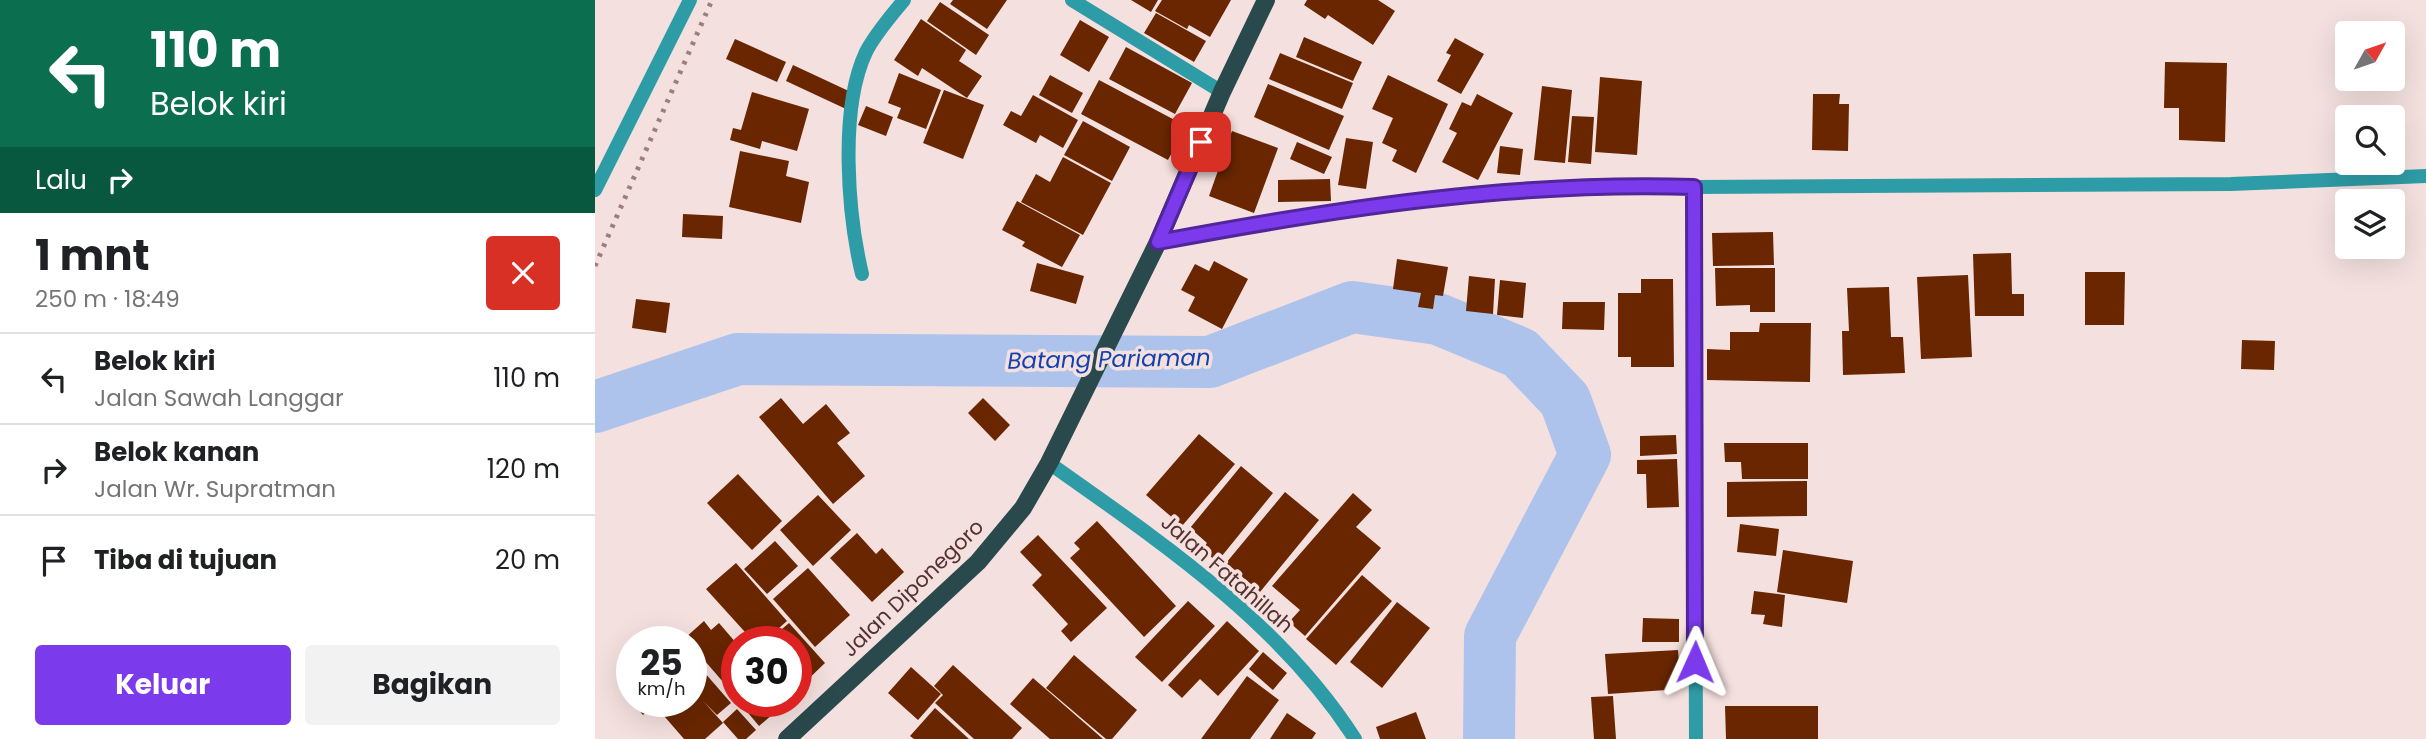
<!DOCTYPE html>
<html lang="id">
<head>
<meta charset="utf-8">
<style>
  :root { --surface:#fff; --page:#f2f2f2; --text:#202124; --muted:#757577; --line:#e0e0e0; --accent:#7c3aed }
  body { margin:0; font-family:Poppins,sans-serif; background:var(--page); color:var(--text); height:100vh; display:flex; flex-direction:column; font-size:26px; white-space:nowrap }
  * { box-sizing:border-box; margin:0 }
  p { font-size:23px; color:var(--muted) }
  .icon { flex:none; width:38px; height:38px; fill:none; stroke:currentColor; stroke-width:2; stroke-linecap:round; stroke-linejoin:round }
  .map { position:relative; flex:1; overflow:hidden }
  .side { display:flex; flex-direction:column; background:var(--surface); width:595px }
  .side>* { flex:none }
  .hud { background:#0b6e4f; color:#fff; overflow:hidden }
  .needle { width:46px; rotate:50deg }
  .tools { position:absolute; left:1740px; top:21px; display:grid; gap:14px }
  .tools a { display:grid; place-items:center; width:70px; height:70px; border-radius:7px; background:var(--surface); box-shadow:0 7px 28px #0002; font-size:35px }
  .speed { position:absolute; left:21px; top:626px; display:flex; gap:14px; font-size:35px; font-weight:700; text-align:center }
  .speed>* { display:grid; place-content:center; width:91px; height:91px; border-radius:50%; background:var(--surface); box-shadow:0 7px 28px #0002; line-height:1 }
  .speed small { font-size:18px; font-weight:400 }
  .speed .limit { border:10px solid #d22; background:#fff; color:#111 }
  .pin { position:absolute; display:grid; place-items:center; width:60px; height:60px; color:#fff; margin:-30px; border-radius:14px; box-shadow:0 4px 10px #0006 }
  .me { position:absolute; width:77px; margin:-38px; rotate:1deg; stroke-linejoin:round; filter:drop-shadow(0 0 5px #0008) }
  .turn { display:flex; align-items:center; gap:24px; height:147px; padding:0 35px; font-size:32px }
  .turn .icon { width:91px; height:91px; stroke-width:2.5 }
  .turn b { display:block; font-size:49px; line-height:60px }
  .then { display:flex; align-items:center; height:66px; padding:0 35px; background:#0003; gap:14px; font-size:26px }
  .round { display:grid; place-items:center; flex:none; width:74px; height:74px; border-radius:7px; background:var(--page) }
  .headline { display:flex; align-items:center; justify-content:space-between; height:119px; padding:0 35px }
  h1 { font-size:42px; font-weight:700; line-height:52px }
  .action { display:flex; gap:14px; margin-top:auto; padding:14px 35px }
  .action a { flex:1; height:80px; border-radius:7px; background:var(--accent); color:#fff; font-size:28px; font-weight:700; line-height:80px; text-align:center }
  .action a+a { background:var(--page); color:var(--text) }
  ul { padding:0; list-style:none }
  li { display:flex; align-items:center; gap:21px; height:91px; padding:0 35px; border-top:2px solid var(--line) }
  li div { flex:1 }
  li b { display:block; font-size:26px }
  li em { font-style:normal }
  main { display:flex; flex:1; min-height:0 }
  .map>svg:first-child { display:block }
  .lines { fill:none; stroke-linecap:round; stroke-linejoin:round }
  .river { stroke:#aec3ec; stroke-width:52 }
  .building { fill:#692600 }
  .street { stroke:#2e9ca6; stroke-width:14 }
  .primary { stroke:#2a494c; stroke-width:18 }
  .rail { stroke:#9b7f7d; stroke-width:5; stroke-dasharray:3.5 7; stroke-linecap:butt }
  .route-casing { stroke:#51269a; stroke-width:18 }
  .route { stroke:#7c3aed; stroke-width:12 }
  .labels { text-anchor:middle; stroke-width:7; stroke-linejoin:round; paint-order:stroke }
  .street-label { font-size:21px; fill:#55312f; stroke:#f4e1df }
  .water-label { font-size:23px; font-style:italic; fill:#1441b1; stroke:#f4e1df }
</style>
</head>
<body>
<main>
<section class="side">
<div class="hud">
<div class="turn"><svg class="icon" aria-label="left" viewBox="0 0 24 24"><path d="M17 20v-9H6M10 6l-5 5 5 5"/></svg><div><b>110 m</b>Belok kiri</div></div>
<div class="then">Lalu<svg class="icon" aria-label="right" viewBox="0 0 24 24"><path d="M7 20v-9h11M14 6l5 5-5 5"/></svg></div>
</div>
<div class="headline"><div><h1>1 mnt</h1><p>250 m · 18:49</p></div><a class="round" style="background:#d93025;color:#fff"><svg class="icon" aria-label="close" viewBox="0 0 24 24"><path d="M6 6l12 12M18 6L6 18"/></svg></a></div>
<ul>
<li><svg class="icon" aria-label="left" viewBox="0 0 24 24"><path d="M17 20v-9H6M10 6l-5 5 5 5"/></svg><div><b>Belok kiri</b><p>Jalan Sawah Langgar</p></div><em>110 m</em></li>
<li><svg class="icon" aria-label="right" viewBox="0 0 24 24"><path d="M7 20v-9h11M14 6l5 5-5 5"/></svg><div><b>Belok kanan</b><p>Jalan Wr. Supratman</p></div><em>120 m</em></li>
<li><svg class="icon" aria-label="arrive" viewBox="0 0 24 24"><path d="M6 21V4h12l-3 4 3 4H6"/></svg><div><b>Tiba di tujuan</b></div><em>20 m</em></li>
</ul>
<div class="action"><a>Keluar</a><a>Bagikan</a></div>
</section>
<div class="map">
<svg width="1831" height="739" viewBox="0 0 1831 739">
  <rect width="100%" height="100%" fill="#f4e1df"/>
  <g class="lines">
    <path class="river" d="M0 407 143 359 615 362 757 307 843 319 925 353 970 400 990 455 895 636 894 739"/>
  </g>
  <path class="building" d="M358 0H412L392 29 355 4Z
    M536 0H563L556 12Z
    M567 0H636L615 37 594 25 592 29 560 11Z
    M712 0H783L800 11 778 45 733 15 730 19 709 5Z
    M345 2 394 35 381 55 332 21Z
    M561 13 611 41 599 62 549 33Z
    M326 19 371 50 364 61 387 76 372 98 327 68 323 76 299 60Z
    M485 20 514 37 494 72 465 55Z
    M709 37 767 62 758 81 701 57Z
    M860 38 889 54 866 94 842 81 856 55 851 53Z
    M140 39 191 62 182 82 131 59Z
    M531 47 597 83 580 114 514 79Z
    M685 53 758 83 747 109 674 79Z
    M1570 62 1632 63 1630 142 1584 140V108H1569Z
    M198 65 258 93 251 109 191 81Z
    M304 73 346 90 331 129 302 118 306 108 293 103Z
    M455 75 488 93 477 113 444 95Z
    M793 75 853 104 821 173 797 161 802 150 787 143 798 118 777 109Z
    M1005 77 1047 81 1042 155 1000 152Z
    M504 80 591 126 573 160 486 114Z
    M673 84 749 116 734 150 659 117Z
    M947 86 977 90 970 163 939 160Z
    M349 90 389 105 368 159 328 143Z
    M157 92 214 109 202 151 167 141 165 149 135 140 138 128 146 130Z
    M882 94 918 113 883 180 847 162 862 133 854 129 867 102 876 106Z
    M1218 94H1245L1244 104H1254L1253 151 1217 150Z
    M438 95 483 120 468 148 445 135 441 143 408 125 416 111 426 116Z
    M271 106 298 117 291 136 263 125Z
    M977 116 999 117 996 164 973 162Z
    M488 121 535 147 517 181 469 155Z
    M637 131 683 148 659 213 614 196Z
    M751 138 778 142 771 189 743 185Z
    M702 142 737 157 729 174 695 159Z
    M905 146 928 149 925 175 902 173Z
    M145 151 194 161 191 176 214 182 206 223 134 207Z
    M468 157 516 183 488 235 426 202 441 174 455 182Z
    M735 179 736 201 683 202V180Z
    M422 201 485 235 467 267 427 246 430 242 407 230Z
    M88 214 128 216 127 239 87 237Z
    M1178 232 1179 265 1118 266 1117 233Z
    M1416 253 1417 294H1429V316H1380L1378 254Z
    M802 259 853 267 848 296 840 295 838 309 823 307 826 293 798 289Z
    M619 261 653 279 627 329 593 311 600 297 586 290 600 264 614 271Z
    M442 263 489 276 481 304 435 291Z
    M1120 268H1180V312H1155V305L1121 306Z
    M1490 272H1530L1529 325H1490Z
    M1373 275 1377 357 1326 359 1322 277Z
    M874 276 900 279 898 314 871 311Z
    M1046 279H1078L1079 367H1036V357H1023V293H1046Z
    M905 280 931 283 928 318 902 315Z
    M1294 287 1296 337H1308L1310 373 1248 375 1247 331H1254L1252 288Z
    M41 299 75 303 71 333 37 328Z
    M968 302H1010L1009 330 967 329Z
    M1165 323H1216L1215 382 1112 380V349L1135 350V332H1164Z
    M1647 340 1680 341 1679 370 1646 369Z
    M186 398 208 424 231 404 255 433 242 443 270 476 238 504 164 417Z
    M388 398 415 425 400 441 373 413Z
    M604 434 640 464 587 526 551 495Z
    M1081 435 1082 454 1045 456V436Z
    M1129 443H1213V479H1147L1146 462H1130Z
    M1082 459 1084 507 1052 508 1051 474H1042V460Z
    M646 466 678 493 622 562 607 549 612 543 595 528Z
    M143 474 187 521 157 550 112 503Z
    M1212 481V516L1132 517V482Z
    M690 492 724 520 665 592 631 563Z
    M758 493 777 510 761 527 786 548 710 636 694 622 705 610 677 586Z
    M223 495 256 530 218 566 185 530Z
    M502 521 581 606 549 637 475 558 485 549 479 543Z
    M1145 524 1184 529 1181 556 1142 552Z
    M262 533 281 554 287 548 309 572 277 602 235 558Z
    M443 535 512 608 476 642 466 631 473 624 437 585 447 575 425 552Z
    M180 541 203 566 172 594 149 569Z
    M1188 550 1258 561 1252 603 1182 592Z
    M141 563 192 621 168 642H159L111 589Z
    M213 568 255 615 220 647 178 599Z
    M767 575 797 601 741 665 711 639Z
    M1159 591 1190 595 1187 627 1168 624 1170 615 1156 614Z
    M593 601 620 626 567 682 540 657Z
    M802 602 835 628 787 688 755 662Z
    M1048 618 1084 619V642H1047Z
    M109 621 116 630 124 623 142 644V684L135 690 90 638Z
    M632 621 664 651 623 696 605 679 587 698 573 685Z
    M194 623 230 663 204 688 201 642H172Z
    M1083 650 1086 689 1013 694 1010 654Z
    M668 652 692 673 678 690 654 669Z
    M479 655 542 710 517 739H511L451 688Z
    M96 657 136 703 122 715 108 701 128 723 110 739H89L63 709 71 702H96Z
    M358 665 427 728 417 739H379L340 703 348 695 339 686Z
    M316 667 346 694 323 720 293 693Z
    M652 676 684 700 655 739H606Z
    M438 678 508 739H455L415 704Z
    M1018 696 1021 739H999L996 697Z
    M37 702H63L48 715Z
    M144 702H192L164 726Z
    M1130 706H1223V739H1131Z
    M340 708 374 739H319L315 736Z
    M142 709 161 730 151 739H143L128 722Z
    M821 712 831 739H785L781 727Z
    M692 713 721 733 717 739H675Z"/>
  <g class="lines">
    <path class="street" d="M477 0 627 92
      M1099 187 1636 184 1831 176
      M0 190 95 0
      M563 242C739 209 919 181 1099 187L1101 739
      M267 274C253 215 244 109 271 52 280 34 296 16 309 0
      M454 463C566 542 685 622 760 739"/>
    <path class="primary" d="M192 739 383 562 428 508 454 463 563 242 627 92 671 0"/>
    <path class="rail" d="M0 266 117 0"/>
  </g>
  <g class="lines">
    <g class="route-casing">
      <path id="route" d="M606 142 563 242C739 209 919 181 1099 187L1100 662"/>
    </g>
    <use href="#route" class="route"/>
  </g>
  <g class="labels">
    <g class="street-label">
      <text transform="translate(632 574) rotate(41)" y="7">Jalan Fatahillah</text>
      <text transform="translate(318 588) rotate(-44)" y="7">Jalan Diponegoro</text>
    </g>
    <g class="water-label">
      <text transform="translate(514 359) rotate(-1)" y="8">Batang Pariaman</text>
    </g>
  </g>
</svg>
<div class="tools">
<a><svg class="needle" viewBox="-14 -14 28 28"><path d="M0-13l5 13h-10z" fill="#e53935"/><path d="M0 13l5-13h-10z" fill="#757577"/></svg></a>
<a><svg class="icon" aria-label="search" viewBox="0 0 24 24"><circle cx="10" cy="10" r="6"/><path d="M15 15l6 6"/></svg></a>
<a><svg class="icon" aria-label="layers" viewBox="0 0 24 24"><path d="M12 4l9 5-9 5-9-5zM3 14l9 5 9-5"/></svg></a>
</div>
<div class="speed"><div>25<small>km/h</small></div><div class="limit">30</div></div>
<div class="pin" style="left:606px;top:142px;background:#d93025"><svg class="icon" aria-label="arrive" viewBox="0 0 24 24"><path d="M6 21V4h12l-3 4 3 4H6"/></svg></div>
<svg class="me" style="left:1100px;top:662px" viewBox="-20 -20 40 40"><path d="M0-17L14 15 0 8-14 15z" fill="#7c3aed" stroke="#fff" stroke-width="4"/></svg>
</div>
</main>
</body>
</html>
